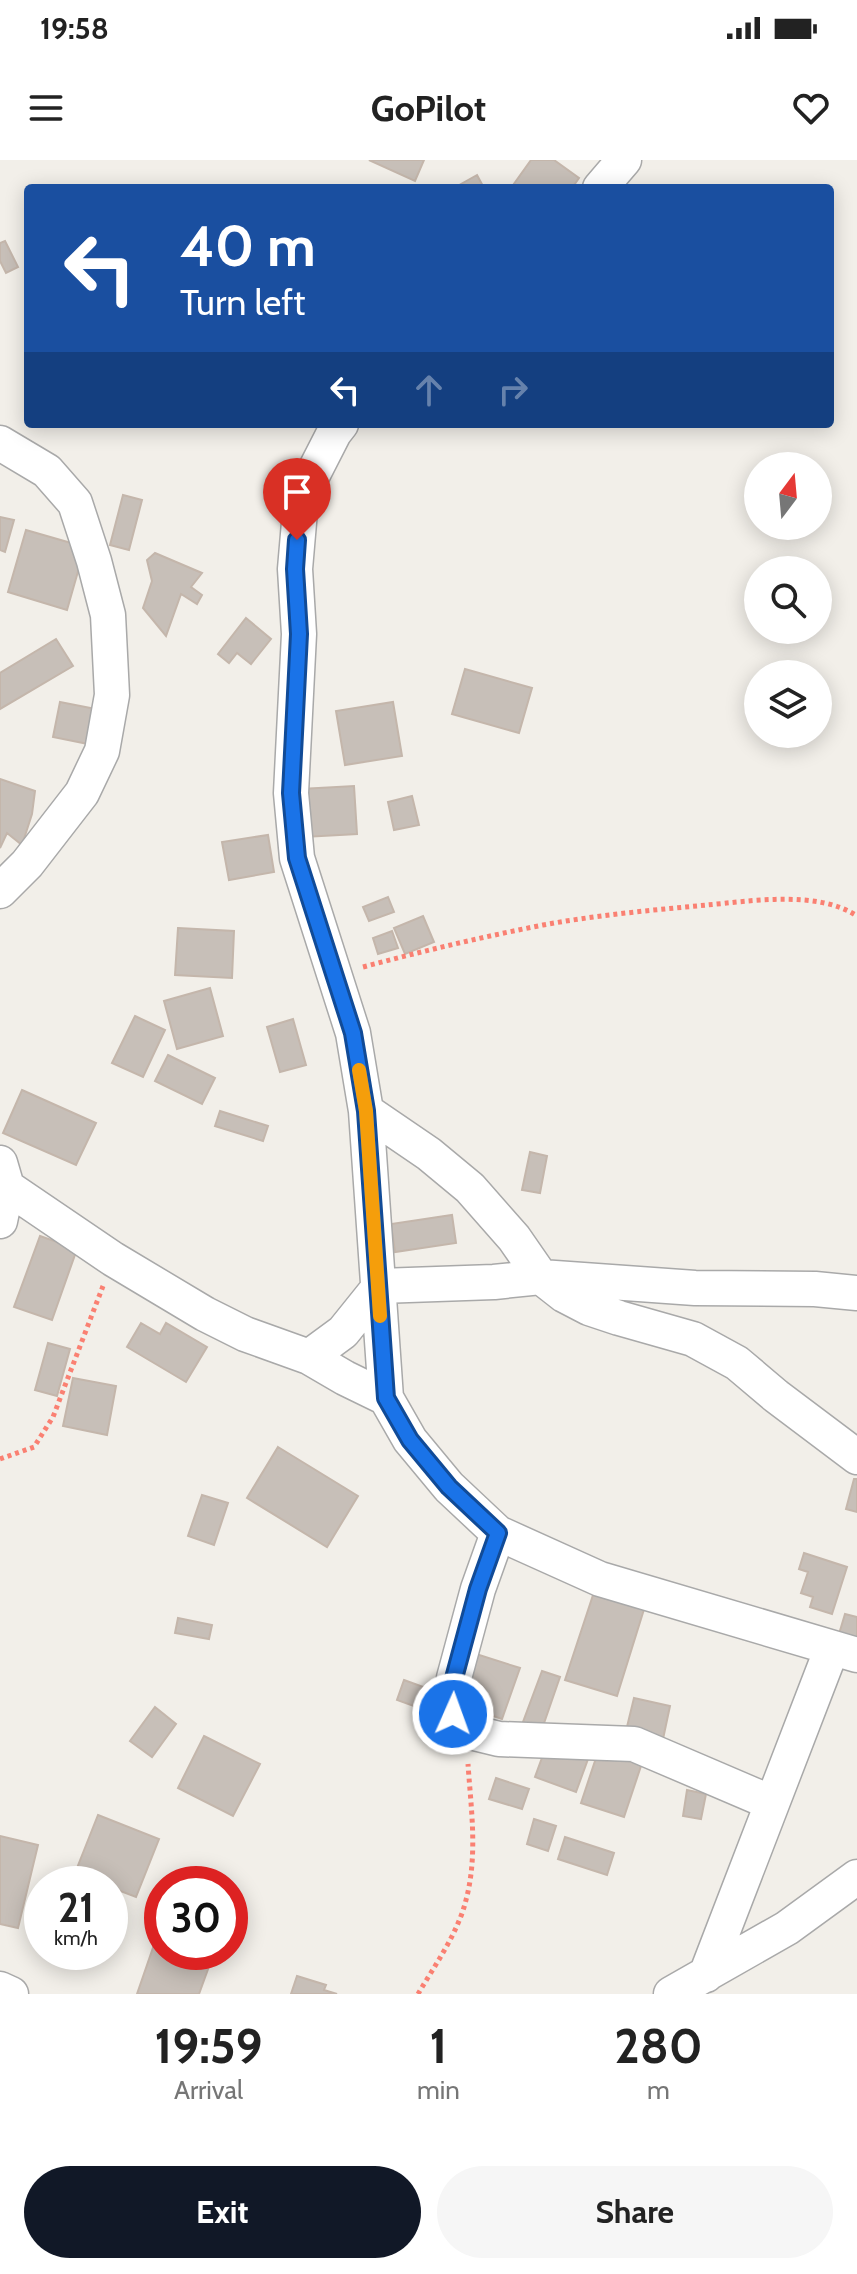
<!DOCTYPE html>
<html lang="en">
<head>
<meta charset="utf-8">
<style>
  :root { --surface:#fff; --page:#f6f6f6; --text:#222; --muted:#767676; --accent:#111827 }
  body { margin:0; font-family:Cabin,sans-serif; background:var(--page); color:var(--text); height:100vh; display:flex; flex-direction:column; font-size:30px; white-space:nowrap }
  * { box-sizing:border-box; margin:0 }
  p { font-size:26px; color:var(--muted) }
  .icon { flex:none; width:44px; height:44px; fill:none; stroke:currentColor; stroke-width:2; stroke-linecap:round; stroke-linejoin:round }
  .map { position:relative; height:1834px; overflow:hidden }
  .details { display:flex; flex-direction:column; background:var(--surface); flex:1 }
  .details>* { flex:none }
  .banner { position:absolute; left:24px; top:24px; width:810px; height:244px; border-radius:8px; box-shadow:0 4px 20px #0003; background:#1a4fa0; color:#fff; overflow:hidden }
  .needle { width:52px; rotate:16deg }
  .fabs { position:absolute; left:744px; top:292px; display:grid; gap:16px }
  .fabs a { display:grid; place-items:center; width:88px; height:88px; border-radius:50%; background:var(--surface); box-shadow:0 4px 20px #0003; font-size:40px }
  .speed { position:absolute; left:24px; top:1706px; display:flex; gap:16px; font-size:40px; font-weight:700; text-align:center }
  .speed>* { display:grid; place-content:center; width:104px; height:104px; border-radius:50%; background:var(--surface); box-shadow:0 4px 20px #0003; line-height:1 }
  .speed small { font-size:20px; font-weight:400 }
  .speed .limit { border:12px solid #d22; background:#fff; color:#111 }
  .pin { position:absolute; display:grid; place-items:center; width:68px; height:68px; color:#fff; margin:-82px -34px; border-radius:50% 50% 50% 0; rotate:-45deg; box-shadow:0 0 8px #0007 }
  .pin .icon { rotate:45deg }
  .me { position:absolute; width:88px; margin:-44px; rotate:2deg; stroke-linejoin:round; filter:drop-shadow(0 0 6px #0008) }
  .turn { display:flex; align-items:center; gap:28px; height:168px; padding:0 24px; font-size:36px }
  .turn .icon { width:104px; height:104px; stroke-width:2.5 }
  .turn b { display:block; font-size:56px; line-height:68px }
  .lanes { display:flex; align-items:center; height:76px; padding:0 24px; background:#0003; justify-content:center; gap:40px; direction:ltr }
  .lanes .off { opacity:.35 }
  .eta { display:flex; justify-content:space-evenly; align-items:center; height:136px; text-align:center }
  .eta b { font-size:48px; font-weight:700; line-height:56px }
  .button { display:flex; gap:16px; margin-top:auto; padding:16px 24px }
  .button a { flex:1; height:92px; border-radius:48px; background:var(--accent); color:#fff; font-size:32px; font-weight:700; line-height:92px; text-align:center }
  .button a+a { background:var(--page); color:var(--text) }
  .status { display:flex; justify-content:space-between; align-items:center; height:56px; padding:0 40px; background:var(--surface); direction:ltr }
  .status svg { height:22px; fill:currentColor }
  header { display:flex; justify-content:space-between; align-items:center; height:104px; padding:0 24px; background:var(--surface); font-size:36px; font-weight:700 }
  .map>svg:first-child { display:block }
  .building { fill:#c7bfb8; stroke:#c4b6ab; stroke-width:2 }
  .lines { fill:none; stroke-linecap:round; stroke-linejoin:round }
  .minor-casing { stroke:#a9a9a9; stroke-width:37 }
  .path { stroke:#fa8072; stroke-width:5; stroke-dasharray:4 4; stroke-linecap:butt }
  .minor { stroke:#fff; stroke-width:34 }
  .route-casing { stroke:#114b97; stroke-width:20 }
  .route { stroke:#1a73e8; stroke-width:14 }
  .slow { stroke:#f59e0b; stroke-width:14 }
</style>
</head>
<body>
<div class="status"><b>19:58</b><svg viewBox="0 0 49 12"><path d="M0 12V9h3v3zM5 12V6h3v6zM10 12V3h3v9zM15 12V0h3v12zM26 1h20v11H26zM47 4h2v5h-2z"/></svg></div>
<header><svg class="icon" aria-label="menu" viewBox="0 0 24 24"><path d="M4 6h16M4 12h16M4 18h16"/></svg>GoPilot<svg class="icon" aria-label="heart" viewBox="0 0 24 24"><path d="M12 20l-8-8c-3-5 5-10 8-4 3-6 11-1 8 4z"/></svg></header>
<div class="map">
<svg width="857" height="1834" viewBox="0 0 857 1834">
  <rect width="100%" height="100%" fill="#f2efe9"/>
  <path class="building" d="M369 0H424L415 21Z
    M531 0H554L579 18 572 28H511Z
    M477 15 484 28H454Z
    M5 81 18 107 6 113 0 101V83Z
    M123 335 142 340 129 390 110 385Z
    M0 357 14 360 5 392 0 390Z
    M26 370 85 387 67 450 8 432Z
    M155 393 202 413 191 427 202 435 197 444 181 434 166 476 143 448 152 421 147 400Z
    M246 458 271 479 251 504 237 493 229 503 218 494Z
    M56 479 73 506 0 549V513Z
    M465 509 532 528 519 573 452 554Z
    M60 542 106 551 98 586 53 577Z
    M393 542 402 596 345 605 336 551Z
    M0 619 35 631 32 654 22 685 7 673 0 688Z
    M354 626 357 674 304 677 301 629Z
    M412 636 419 665 394 670 388 642Z
    M268 675 274 712 229 720 222 682Z
    M388 737 394 752 369 761 363 747Z
    M423 756 434 782 405 794 394 768Z
    M178 768 234 771 232 818 175 815Z
    M392 771 398 788 378 794 373 778Z
    M210 828 223 876 177 889 164 841Z
    M135 856 165 870 143 917 112 903Z
    M293 859 306 905 280 912 267 867Z
    M168 895 215 918 202 944 155 921Z
    M22 930 96 963 76 1005 3 973Z
    M220 951 268 966 263 981 215 966Z
    M530 992 547 996 540 1033 522 1030Z
    M452 1055 456 1083 395 1092 391 1064Z
    M40 1076 77 1089 52 1160 14 1147Z
    M141 1163 160 1174 166 1163 207 1187 186 1222 127 1187Z
    M48 1183 70 1189 57 1236 35 1230Z
    M73 1218 116 1226 107 1275 63 1266Z
    M278 1287 358 1336 327 1387 247 1338Z
    M854 1319H857V1352L846 1349Z
    M202 1335 228 1343 214 1385 188 1376Z
    M804 1393 847 1407 832 1454 810 1447 813 1437 801 1433 808 1412 799 1409Z
    M596 1426 646 1443 617 1536 565 1520Z
    M845 1454 857 1457V1479L839 1474Z
    M178 1458 212 1465 209 1479 175 1473Z
    M476 1494 520 1508 502 1559 472 1549 477 1538 466 1535Z
    M542 1511 560 1517 542 1569 523 1562Z
    M404 1520 440 1533 433 1553 397 1540Z
    M634 1538 670 1546 663 1579 626 1571Z
    M155 1547 176 1564 152 1597 130 1581Z
    M204 1576 260 1604 233 1656 178 1628Z
    M547 1584 588 1599 576 1632 535 1617Z
    M600 1586 643 1600 624 1657 581 1643Z
    M496 1618 529 1629 522 1649 489 1639Z
    M687 1630 706 1634 701 1659 683 1656Z
    M98 1655 159 1679 136 1737 110 1727V1724L75 1713Z
    M534 1659 556 1666 548 1691 527 1684Z
    M0 1676 38 1685 18 1768 0 1764Z
    M565 1677 614 1693 607 1715 558 1699Z
    M156 1779 162 1781V1792H194L212 1798 199 1834H137Z
    M297 1816 326 1825 324 1830 337 1834H291Z"/>
  <g class="lines">
    <g class="minor-casing">
      <path id="minor" d="M600 28 624 0
        M341 264 334 273 311 318 300 351 295 409 299 474 291 633 297 698 353 873 366 951 386 1238 410 1280 449 1327 498 1373 600 1419 857 1495
        M0 283 47 311 75 343 94 401 108 455 112 535 102 591 82 633 27 704 0 731
        M366 951 429 994 470 1028 514 1078 541 1117 564 1135 589 1148 619 1158 693 1179 737 1203 776 1236 857 1297
        M0 1003 7 1027 0 1061
        M7 1027 113 1099 205 1154 245 1174 309 1197 345 1218 386 1238
        M309 1197 343 1172 380 1126 494 1122 541 1117 695 1128 815 1129 857 1133
        M498 1373 478 1429 454 1518 453 1554 466 1571 499 1579 634 1584 772 1643
        M706 1815 832 1488
        M0 1829 11 1834
        M671 1834 787 1768 857 1717"/>
    </g>
    <path class="path" d="M363 807C423 791 482 777 543 765 597 755 653 750 707 745 751 741 818 730 857 756
      M0 1299 34 1287 53 1257 103 1126
      M418 1834C435 1805 458 1773 466 1740 478 1695 471 1649 468 1604"/>
    <use href="#minor" class="minor"/>
  </g>
  <g class="lines">
    <g class="route-casing">
      <path id="route" d="M297 380 295 409 299 474 291 633 297 698 353 873 366 951 386 1238 410 1280 449 1327 498 1373 478 1429 454 1518 453 1554"/>
    </g>
    <use href="#route" class="route"/>
    <path class="slow" d="M359 910 366 951 380 1156"/>
  </g>
</svg>
<div class="fabs">
<a><svg class="needle" viewBox="-14 -14 28 28"><path d="M0-13l5 13h-10z" fill="#e53935"/><path d="M0 13l5-13h-10z" fill="#767676"/></svg></a>
<a><svg class="icon" aria-label="search" viewBox="0 0 24 24"><circle cx="10" cy="10" r="6"/><path d="M15 15l6 6"/></svg></a>
<a><svg class="icon" aria-label="layers" viewBox="0 0 24 24"><path d="M12 4l9 5-9 5-9-5zM3 14l9 5 9-5"/></svg></a>
</div>
<div class="speed"><div>21<small>km/h</small></div><div class="limit">30</div></div>
<div class="pin" style="left:297px;top:380px;background:#d93025"><svg class="icon" aria-label="arrive" viewBox="0 0 24 24"><path d="M6 21V4h12l-3 4 3 4H6"/></svg></div>
<svg class="me" style="left:453px;top:1554px" viewBox="-20 -20 40 40"><circle r="17" fill="#1a73e8" stroke="#fff" stroke-width="3"/><path d="M0-11L8 9 0 5-8 9z" fill="#fff"/></svg>
<div class="banner">
<div class="turn"><svg class="icon" aria-label="left" viewBox="0 0 24 24"><path d="M17 20v-9H6M10 6l-5 5 5 5"/></svg><div><b>40 m</b>Turn left</div></div>
<div class="lanes"><svg class="icon" aria-label="left" viewBox="0 0 24 24"><path d="M17 20v-9H6M10 6l-5 5 5 5"/></svg><svg class="icon off" aria-label="ahead" viewBox="0 0 24 24"><path d="M12 20V5M6 11l6-6 6 6"/></svg><svg class="icon off" aria-label="right" viewBox="0 0 24 24"><path d="M7 20v-9h11M14 6l5 5-5 5"/></svg></div>
</div>
</div>
<section class="details">
<div class="eta">
<div><b>19:59</b><p>Arrival</p></div>
<div><b>1</b><p>min</p></div>
<div><b>280</b><p>m</p></div>
</div>
<div class="button"><a>Exit</a><a>Share</a></div>
</section>
</body>
</html>
